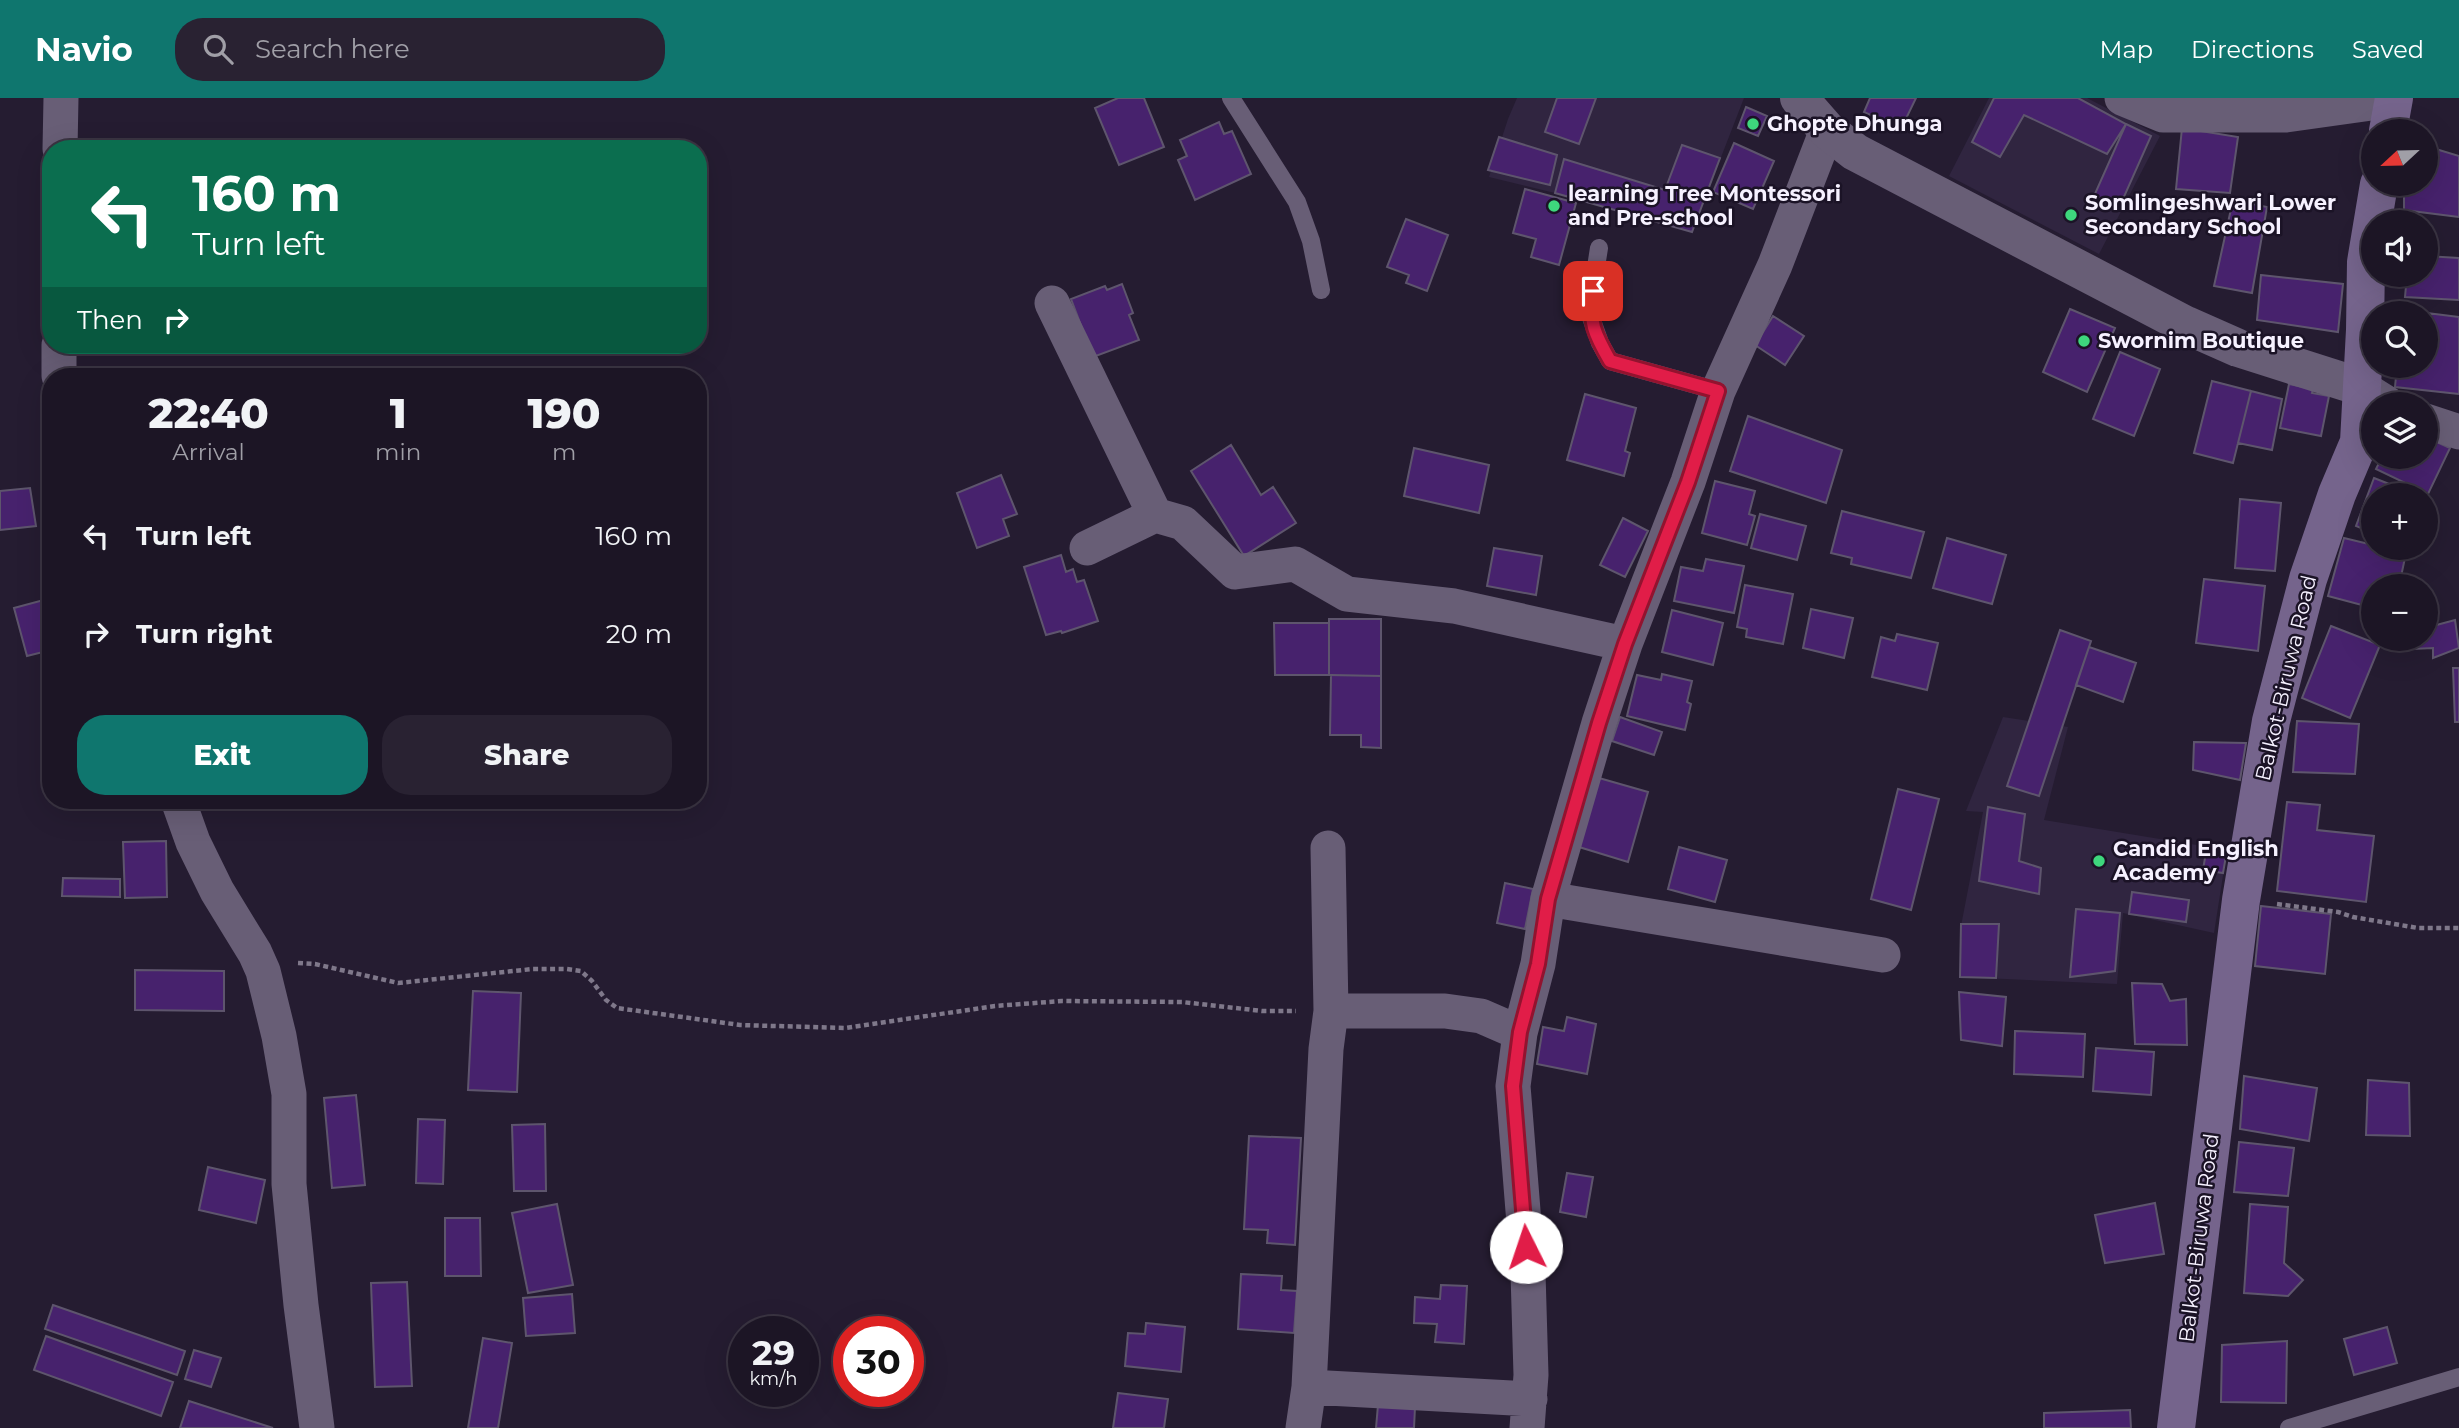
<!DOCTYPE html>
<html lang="en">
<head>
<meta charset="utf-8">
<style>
  :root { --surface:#1c1525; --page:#292232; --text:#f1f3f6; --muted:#a09fa7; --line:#3a3442; --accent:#0f766e }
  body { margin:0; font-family:Montserrat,sans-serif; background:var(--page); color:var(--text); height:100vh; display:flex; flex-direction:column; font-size:26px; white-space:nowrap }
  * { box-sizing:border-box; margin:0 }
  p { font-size:23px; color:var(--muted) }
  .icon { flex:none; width:38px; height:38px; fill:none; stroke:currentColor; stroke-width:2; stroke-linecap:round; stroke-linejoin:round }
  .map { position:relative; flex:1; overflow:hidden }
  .side { position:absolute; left:42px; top:270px; width:665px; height:441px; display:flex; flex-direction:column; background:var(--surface); border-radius:28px; box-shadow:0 7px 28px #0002,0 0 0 2px var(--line) }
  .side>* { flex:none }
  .hud { position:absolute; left:42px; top:42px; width:665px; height:214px; border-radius:28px; box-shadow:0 7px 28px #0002,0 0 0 2px var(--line); background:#0b6e4f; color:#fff; overflow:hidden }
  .needle { width:46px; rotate:248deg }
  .controls { position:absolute; left:2361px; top:21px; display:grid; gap:14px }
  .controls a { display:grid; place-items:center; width:77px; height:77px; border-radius:50%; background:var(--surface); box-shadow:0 7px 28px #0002,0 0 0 2px var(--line); font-size:35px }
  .speed { position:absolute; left:728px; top:1218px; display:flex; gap:14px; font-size:35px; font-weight:700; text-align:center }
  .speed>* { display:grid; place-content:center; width:91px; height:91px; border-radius:50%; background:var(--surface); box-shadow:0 7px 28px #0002,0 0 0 2px var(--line); line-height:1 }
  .speed small { font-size:18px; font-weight:400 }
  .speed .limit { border:10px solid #d22; background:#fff; color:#111 }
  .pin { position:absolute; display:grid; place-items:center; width:60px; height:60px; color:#fff; margin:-30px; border-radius:14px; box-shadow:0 4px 10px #0006 }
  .me { position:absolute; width:77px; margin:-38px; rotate:356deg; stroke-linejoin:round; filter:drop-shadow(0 0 5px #0008) }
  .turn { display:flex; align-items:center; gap:24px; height:147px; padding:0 35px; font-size:32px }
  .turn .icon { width:91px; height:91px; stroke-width:2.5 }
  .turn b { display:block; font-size:49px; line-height:60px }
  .then { display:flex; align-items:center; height:66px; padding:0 35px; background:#0003; gap:14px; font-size:26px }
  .eta { display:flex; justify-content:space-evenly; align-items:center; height:119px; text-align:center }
  .eta b { font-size:42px; font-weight:800; line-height:49px }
  .action { display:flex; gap:14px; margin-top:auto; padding:14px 35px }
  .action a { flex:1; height:80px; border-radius:28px; background:var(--accent); color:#fff; font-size:28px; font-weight:800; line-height:80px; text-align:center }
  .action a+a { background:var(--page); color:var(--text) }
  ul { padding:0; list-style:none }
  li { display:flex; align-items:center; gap:21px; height:98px; padding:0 35px }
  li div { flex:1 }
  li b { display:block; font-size:26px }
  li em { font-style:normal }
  header { display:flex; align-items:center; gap:42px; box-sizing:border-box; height:98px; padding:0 35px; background:var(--accent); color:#fff }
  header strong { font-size:33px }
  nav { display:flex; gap:38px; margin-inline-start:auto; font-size:24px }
  .search { width:490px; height:63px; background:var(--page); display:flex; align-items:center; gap:18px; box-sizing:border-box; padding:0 24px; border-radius:28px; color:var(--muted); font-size:26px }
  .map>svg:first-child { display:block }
  .built { fill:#302540 }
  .building { fill:#47226d; stroke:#5e556d; stroke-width:2 }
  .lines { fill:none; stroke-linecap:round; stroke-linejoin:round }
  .path { stroke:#7f788a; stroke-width:4.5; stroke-dasharray:5 3.5; stroke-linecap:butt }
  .service { stroke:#685e76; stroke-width:18 }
  .minor { stroke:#685e76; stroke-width:35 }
  .tertiary { stroke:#685e76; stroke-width:38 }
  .secondary { stroke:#75648c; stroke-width:38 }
  .route-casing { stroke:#92132f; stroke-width:18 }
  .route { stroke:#e11d48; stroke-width:12 }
  .poi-dot { fill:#3ed77d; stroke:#1b1326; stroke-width:2.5 }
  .labels { text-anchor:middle; stroke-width:5; stroke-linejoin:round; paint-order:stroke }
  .poi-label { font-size:21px; font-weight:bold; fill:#f6f1ff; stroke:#1b1326; text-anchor:start }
  .street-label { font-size:21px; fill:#f6f1ff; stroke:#1b1326 }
</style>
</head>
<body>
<header>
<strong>Navio</strong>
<div class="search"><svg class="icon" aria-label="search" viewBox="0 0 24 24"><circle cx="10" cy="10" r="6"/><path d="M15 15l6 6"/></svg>Search here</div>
<nav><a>Map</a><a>Directions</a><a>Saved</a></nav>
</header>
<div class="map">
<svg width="2459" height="1330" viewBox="0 0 2459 1330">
  <rect width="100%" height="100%" fill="#251c31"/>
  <path class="built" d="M1517 0H1744L1692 134 1555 95 1489 79 1508 21Z
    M1989 0H2087L2160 38 2099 156 1949 78Z
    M2003 619 2068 629 2044 722 2227 752 2214 835 2123 815 2117 886 1960 879 1961 828 1983 714 1966 713Z"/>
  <path class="building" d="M1118 0H1144L1164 49 1119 67 1095 10Z
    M1557 0H1596L1579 46 1545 34Z
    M1870 0H1916L1901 31 1864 14Z
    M1994 0H2078L2126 26 2107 56 2024 17 2000 59 1972 44Z
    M1746 9 1767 18 1758 38 1738 30Z
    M1219 24 1224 36 1232 33 1251 76 1195 102 1178 62 1187 58 1180 42Z
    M2126 26 2151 38 2119 110 2094 98Z
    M2182 30 2238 39 2230 95 2176 91Z
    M1499 39 1557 57 1550 87 1488 72Z
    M1734 45 1774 63 1753 111 1713 94Z
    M1682 47 1720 60 1692 134 1555 95 1564 61 1665 92Z
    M2426 48 2459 58V119L2404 112V86H2426Z
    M1525 91 1576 105 1559 167 1531 159 1536 141 1513 135Z
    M2233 102 2267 109 2252 195 2214 188Z
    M1406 121 1448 137 1427 193 1406 185 1409 177 1387 169Z
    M2426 158 2459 160V202L2405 199 2407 177H2426Z
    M2261 177 2343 186 2338 234 2257 222Z
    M1122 186 1133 215 1129 217 1139 242 1093 259 1071 201 1105 188 1107 192Z
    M2070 211 2115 230 2087 294 2043 274Z
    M2403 212 2459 219V296L2395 289 2397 268H2426V215H2402Z
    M1773 218 1804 238 1785 267 1755 247Z
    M2120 254 2160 271 2134 338 2093 321Z
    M2212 283 2251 293 2233 365 2194 355Z
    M2289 286 2313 291 2312 295 2329 298 2321 338 2280 330Z
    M2251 293 2282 301 2272 352 2238 345Z
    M1585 296 1636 310 1625 353 1630 355 1624 378 1567 362Z
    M1748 318 1842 352 1826 405 1730 373Z
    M2426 339 2450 350 2428 396 2376 371 2382 359H2426Z
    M1231 347 1261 397 1273 389 1296 425 1244 458 1191 373Z
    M1414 350 1489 367 1479 415 1404 398Z
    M1001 377 1017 416 1003 421 1009 438 977 450 957 395Z
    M2374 380 2417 397H2373V435L2356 428Z
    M1715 383 1755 393 1749 416 1755 418 1747 447 1702 435Z
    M30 390 36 428 0 432V393Z
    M2240 401 2281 405 2275 473 2235 470Z
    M1842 413 1924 434 1911 480 1851 466 1852 460 1831 455Z
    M1760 416 1806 428 1797 462 1751 450Z
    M1623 420 1648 433 1625 479 1600 467Z
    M1947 440 2006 457 1992 506 1933 490Z
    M2344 440 2373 447V450L2406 455 2399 488H2373V510L2328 498Z
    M1494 450 1542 458 1536 497 1487 488Z
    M1061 457 1066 474 1073 471 1077 484 1084 482 1098 523 1062 535 1061 533 1046 537 1024 469Z
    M1706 461 1744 468 1734 515 1674 503 1681 469 1703 473Z
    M2204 481 2265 488 2258 553 2196 545Z
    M1745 487 1793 496 1783 546 1746 539 1747 531 1737 529Z
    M51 500V552L27 558 14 510Z
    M1811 511 1853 520 1844 560 1803 550Z
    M1672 512 1723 525 1713 567 1662 554Z
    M2426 518 2429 529 2455 522 2459 550 2433 560V550L2412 551 2411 541H2426Z
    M1329 521H1381V578L1329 577Z
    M1274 525H1329V577H1275Z
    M2331 528 2380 547 2350 620 2302 600Z
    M2060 532 2091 543 2039 698 2007 688Z
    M1897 536 1938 545 1927 592 1872 579 1881 539 1895 543Z
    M2089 549 2136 565 2123 604 2076 587Z
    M2453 570H2459V624H2455Z
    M1662 576 1692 583 1687 604 1691 606 1685 632 1627 618 1637 577 1661 582Z
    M1331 577 1381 578V650L1361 649V637H1330Z
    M1620 619 1662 634 1654 657 1612 643Z
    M2297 623 2359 626 2355 676 2293 674Z
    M2194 644 2246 645 2240 682 2193 672Z
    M1599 680 1648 694 1628 764 1579 749Z
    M1898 691 1939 701 1911 812 1871 801Z
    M2287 704 2320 707 2317 732 2374 738 2366 804 2277 793Z
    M1988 709 2025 716 2019 763 2041 770 2039 796 1979 783Z
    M166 743 167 799 125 800 123 744Z
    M2207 748 2227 752 2223 775 2203 772Z
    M1679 749 1727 762 1715 804 1668 791Z
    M63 780 120 781V799L62 798Z
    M1505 785 1533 791 1525 831 1497 825Z
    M2132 794 2189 802 2186 824 2129 816Z
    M2261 808 2331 816 2325 876 2255 868Z
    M2076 811 2120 815 2115 873 2070 879Z
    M1961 826H1999L1996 880 1960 879Z
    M135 872 224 873V913L135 912Z
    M2132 885 2162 886 2170 903 2186 901 2187 947 2135 946Z
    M473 893 521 895 517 994 468 992Z
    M1959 894 2006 899 2002 948 1961 942Z
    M1567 919 1596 926 1587 976 1537 966 1543 929 1564 933Z
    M2015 933 2085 936 2083 979 2014 976Z
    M2096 950 2154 954 2151 997 2093 993Z
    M2244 978 2317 990 2309 1043 2240 1031Z
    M2368 982 2409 985 2410 1038 2366 1037Z
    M356 997 365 1087 332 1090 324 1000Z
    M418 1021 445 1022 443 1086 416 1085Z
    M545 1026 546 1093H514L512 1027Z
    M1249 1038 1301 1040 1295 1147 1267 1145 1268 1132 1244 1131Z
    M2239 1044 2294 1050 2288 1098 2234 1094Z
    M208 1069 265 1082 256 1125 199 1112Z
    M1567 1075 1593 1079 1586 1119 1560 1114Z
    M2155 1105 2164 1156 2105 1165 2095 1117Z
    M557 1106 573 1187 528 1195 512 1115Z
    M2250 1106 2288 1109 2284 1165 2303 1182 2288 1198 2244 1195Z
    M445 1120H480L481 1178H445Z
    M1241 1176 1282 1178 1281 1192 1297 1193 1294 1235 1238 1231Z
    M407 1184 412 1288 375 1289 371 1185Z
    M1441 1187 1467 1188 1464 1246 1435 1244 1437 1226 1414 1225 1415 1199 1440 1201Z
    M572 1196 575 1235 526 1238 523 1200Z
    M53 1207 185 1253 177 1277 45 1231Z
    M1146 1225 1185 1229 1181 1274 1125 1268 1128 1235 1145 1236Z
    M2387 1229 2397 1265 2354 1277 2344 1241Z
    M46 1238 173 1284 161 1318 34 1272Z
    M483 1240 512 1245 498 1330H468Z
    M2287 1243 2286 1305 2221 1304 2222 1247Z
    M194 1252 221 1260 211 1289 185 1281Z
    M1118 1295 1168 1301 1164 1330H1113Z
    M189 1303 273 1330H180Z
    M1378 1307 1415 1309 1414 1330H1376Z
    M2130 1312 2131 1330H2044V1315Z"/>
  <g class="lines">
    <path class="path" d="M2277 806 2338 814 2353 819 2418 830H2459
      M298 865 315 866 398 885 533 871H567L581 873 592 883 606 902 617 910 740 927 845 930 995 908 1062 903 1182 904 1262 913H1296"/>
    <path class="service" d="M1231 0 1297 104 1311 143 1321 192
      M1599 150 1589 214 1600 245 1610 263 1718 293
      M2289 1330 2459 1279"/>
    <path class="minor" d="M2122 0 2163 17H2286L2393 2
      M60 51 61 0
      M1052 205 1155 417
      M59 278V247
      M2361 289 2388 306
      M2426 323 2459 334
      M1087 450 1155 417 1183 425 1235 474 1295 466 1347 496 1454 508 1625 546
      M178 702 193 744 217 793 255 855 263 873 279 938 289 996V1086L301 1207 317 1330
      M1548 801 1883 857
      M1331 913H1445L1481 918 1520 935
      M1309 1289 1530 1301
      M1303 1330 1309 1289 1326 951 1331 913 1328 750
      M1527 1330 1531 1277 1528 1175 1513 988 1520 935 1538 866 1548 801 1599 625 1625 546 1688 384 1718 293 1775 167 1827 32"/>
    <path class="tertiary" d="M1799 0 1827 32 1855 54 2186 227 2238 250 2361 289"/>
    <path class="secondary" d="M2388 33 2394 0
      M2176 1330 2241 802 2271 623 2308 481 2337 396 2359 344 2365 232 2366 164 2379 86"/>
  </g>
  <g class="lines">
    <g class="route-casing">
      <path id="route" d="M1526 1149 1513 988 1520 934 1538 866 1548 801 1599 625 1625 546 1688 384 1718 293 1610 263C1595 237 1588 223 1593 193"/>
    </g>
    <use href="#route" class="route"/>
  </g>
  <g class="poi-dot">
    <circle cx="1753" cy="26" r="7"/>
    <circle cx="1554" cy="108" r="7"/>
    <circle cx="2071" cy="117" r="7"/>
    <circle cx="2084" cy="243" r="7"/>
    <circle cx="2099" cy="763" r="7"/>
  </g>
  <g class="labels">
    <g class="poi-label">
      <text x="1767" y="33">Ghopte Dhunga</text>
      <text x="1568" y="103">learning Tree Montessori<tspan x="1568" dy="24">and Pre-school</tspan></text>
      <text x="2085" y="112">Somlingeshwari Lower<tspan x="2085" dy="24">Secondary School</tspan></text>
      <text x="2098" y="250">Swornim Boutique</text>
      <text x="2113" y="758">Candid English<tspan x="2113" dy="24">Academy</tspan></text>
    </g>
    <g class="street-label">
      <text transform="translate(2286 580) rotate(-77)" y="7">Balkot-Biruwa Road</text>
      <text transform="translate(2199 1140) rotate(-83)" y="7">Balkot-Biruwa Road</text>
    </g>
  </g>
</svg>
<div class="controls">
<a><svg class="needle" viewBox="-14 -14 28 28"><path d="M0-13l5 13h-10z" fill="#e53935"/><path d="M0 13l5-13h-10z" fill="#a09fa7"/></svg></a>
<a><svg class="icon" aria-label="sound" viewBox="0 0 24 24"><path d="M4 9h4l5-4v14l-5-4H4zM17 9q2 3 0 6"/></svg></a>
<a><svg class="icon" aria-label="search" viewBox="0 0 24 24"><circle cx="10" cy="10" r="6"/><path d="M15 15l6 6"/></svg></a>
<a><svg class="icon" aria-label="layers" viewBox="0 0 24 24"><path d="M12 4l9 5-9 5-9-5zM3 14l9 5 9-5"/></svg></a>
<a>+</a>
<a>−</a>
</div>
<div class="speed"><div>29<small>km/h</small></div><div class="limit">30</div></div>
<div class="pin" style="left:1593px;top:193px;background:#d93025"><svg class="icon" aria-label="arrive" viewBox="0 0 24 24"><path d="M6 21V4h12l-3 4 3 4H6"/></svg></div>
<svg class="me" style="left:1526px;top:1149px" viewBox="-20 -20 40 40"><circle r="19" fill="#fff"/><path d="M0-13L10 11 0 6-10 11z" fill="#e11d48"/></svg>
<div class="hud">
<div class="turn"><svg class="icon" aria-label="left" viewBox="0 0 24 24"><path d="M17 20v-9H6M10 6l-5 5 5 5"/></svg><div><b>160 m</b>Turn left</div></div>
<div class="then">Then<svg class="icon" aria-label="right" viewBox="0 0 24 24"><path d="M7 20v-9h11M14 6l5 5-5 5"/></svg></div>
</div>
<section class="side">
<div class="eta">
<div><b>22:40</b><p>Arrival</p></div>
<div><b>1</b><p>min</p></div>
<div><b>190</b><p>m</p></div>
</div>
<ul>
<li><svg class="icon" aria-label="left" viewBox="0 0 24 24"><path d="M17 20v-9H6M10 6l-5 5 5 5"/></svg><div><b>Turn left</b></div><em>160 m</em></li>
<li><svg class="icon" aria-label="right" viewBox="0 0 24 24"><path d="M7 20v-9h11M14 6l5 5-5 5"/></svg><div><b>Turn right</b></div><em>20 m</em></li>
</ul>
<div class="action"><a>Exit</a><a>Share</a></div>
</section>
</div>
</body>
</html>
